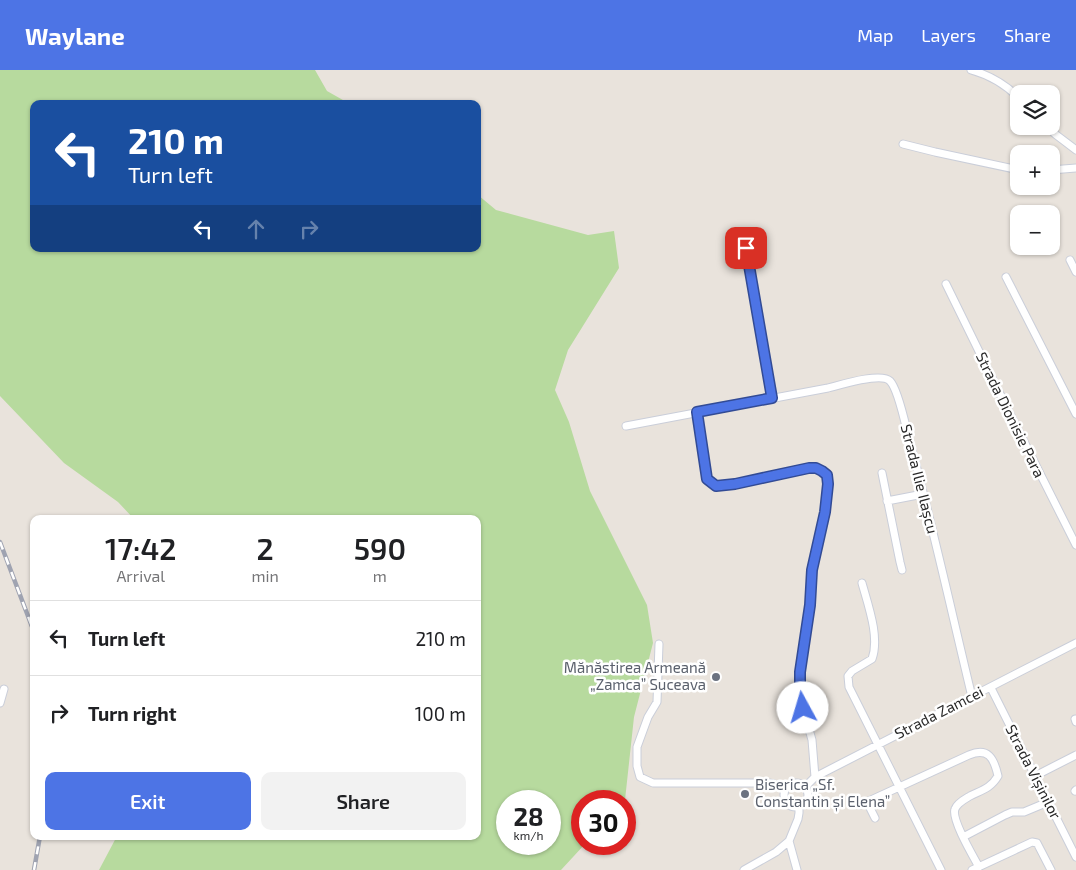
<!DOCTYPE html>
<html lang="en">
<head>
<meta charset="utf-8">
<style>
  :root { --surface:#fff; --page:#f2f2f2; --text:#202124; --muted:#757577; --line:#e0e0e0; --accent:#4d74e5 }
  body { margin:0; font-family:"Exo 2",sans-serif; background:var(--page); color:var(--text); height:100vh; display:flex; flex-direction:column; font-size:19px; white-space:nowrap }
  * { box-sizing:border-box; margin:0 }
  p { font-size:16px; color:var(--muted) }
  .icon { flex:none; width:28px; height:28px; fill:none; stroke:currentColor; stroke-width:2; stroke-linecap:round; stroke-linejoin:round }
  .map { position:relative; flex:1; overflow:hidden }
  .sheet { position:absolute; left:30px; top:445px; width:451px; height:325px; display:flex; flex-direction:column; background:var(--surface); border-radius:10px; box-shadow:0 1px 4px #0004 }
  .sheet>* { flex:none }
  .guide { position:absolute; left:30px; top:30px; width:451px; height:152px; border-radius:10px; box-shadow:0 1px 4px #0004; background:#1a4fa0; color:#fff; overflow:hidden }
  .controls { position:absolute; left:1010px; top:15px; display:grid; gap:10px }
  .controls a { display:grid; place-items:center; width:50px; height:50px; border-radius:10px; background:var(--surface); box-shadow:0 1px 4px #0004; font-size:25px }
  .speed { position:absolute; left:496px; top:720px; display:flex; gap:10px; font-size:25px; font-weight:700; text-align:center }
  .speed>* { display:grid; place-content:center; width:65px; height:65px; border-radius:50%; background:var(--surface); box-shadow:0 1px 4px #0004; line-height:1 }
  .speed small { font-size:12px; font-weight:400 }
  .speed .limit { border:8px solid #d22; background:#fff; color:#111 }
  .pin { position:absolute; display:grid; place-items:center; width:42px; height:42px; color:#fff; margin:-21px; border-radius:10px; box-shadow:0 2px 8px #0006 }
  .me { position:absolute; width:55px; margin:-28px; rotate:354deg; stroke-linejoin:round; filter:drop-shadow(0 0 4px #0008) }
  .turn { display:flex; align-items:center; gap:18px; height:105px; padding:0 15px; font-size:22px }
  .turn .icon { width:65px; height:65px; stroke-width:2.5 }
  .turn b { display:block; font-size:35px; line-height:42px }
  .lanes { display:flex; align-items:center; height:48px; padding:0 15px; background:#0003; justify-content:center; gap:25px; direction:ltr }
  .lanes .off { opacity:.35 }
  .eta { display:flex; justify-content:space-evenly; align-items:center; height:85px; text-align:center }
  .eta b { font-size:30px; font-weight:600; line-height:35px }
  .primary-button { display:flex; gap:10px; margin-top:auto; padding:10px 15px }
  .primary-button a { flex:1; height:58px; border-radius:10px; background:var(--accent); color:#fff; font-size:20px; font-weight:600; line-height:58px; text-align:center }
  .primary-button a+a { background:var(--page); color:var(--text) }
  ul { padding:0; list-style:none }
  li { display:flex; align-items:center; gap:15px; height:75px; padding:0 15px; border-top:1px solid var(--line) }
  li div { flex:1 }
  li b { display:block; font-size:19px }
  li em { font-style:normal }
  header { display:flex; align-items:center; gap:30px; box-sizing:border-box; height:70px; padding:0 25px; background:var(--accent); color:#fff }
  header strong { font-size:24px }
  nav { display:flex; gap:28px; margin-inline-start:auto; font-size:18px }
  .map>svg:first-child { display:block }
  .green { fill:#b7da9e; fill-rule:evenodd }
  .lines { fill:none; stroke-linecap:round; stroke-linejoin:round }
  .minor-casing { stroke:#caced9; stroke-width:9 }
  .minor { stroke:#fff; stroke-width:7 }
  .rail-casing { stroke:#9fa3b1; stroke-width:4.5 }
  .rail { stroke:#fff; stroke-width:2.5; stroke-dasharray:8; stroke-linecap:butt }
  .route-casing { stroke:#324b95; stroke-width:12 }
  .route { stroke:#4d74e5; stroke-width:9 }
  .worship-dot { fill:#6b7280; stroke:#fff; stroke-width:2 }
  .labels { text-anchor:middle; stroke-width:5; stroke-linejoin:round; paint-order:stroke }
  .street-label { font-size:15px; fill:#292929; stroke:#fff }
  .worship-label { font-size:15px; fill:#5b616d; stroke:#fff; text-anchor:end }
</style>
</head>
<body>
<header>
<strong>Waylane</strong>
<nav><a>Map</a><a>Layers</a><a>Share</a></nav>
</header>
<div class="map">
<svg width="1076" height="800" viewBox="0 0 1076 800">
  <rect width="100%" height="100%" fill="#e9e3dc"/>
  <path class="green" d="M0 0H315L327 21 350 34H34V179H478V125L496 140 588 165 614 161 619 198 568 280 555 320 569 352 590 421 647 535 653 573 634 647 625 730 624 731H582V774H585L561 800H99L117 766H478V449H134L118 432 64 393 0 326ZM508 731H550V774H508Z"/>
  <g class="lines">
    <g class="minor-casing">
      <path id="minor" d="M971 0C989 5 1006 15 1019 28
        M1046 56 1055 64 1076 80
        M903 74 935 82 1019 100
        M1051 100 1076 98
        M746 178 772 328
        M1070 190 1076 202
        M1006 207 1076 344
        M946 214 996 316 1076 475
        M697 342 707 409 716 416 735 414 809 398H816L822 401 827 405 828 414 825 442 812 500 811 535 800 602V620L803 638 812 670 815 707
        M626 356 828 318C840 315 881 302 890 311 898 319 905 353 908 365 932 452 951 540 972 627
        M882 403 900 492 902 500
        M887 431 923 424
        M862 513C868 535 880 567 872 589L852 601 848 606 849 617 941 800
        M659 574 657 632 648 647 637 677V696L640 707 653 713H769L787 717
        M991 618 1076 787
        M0 633 4 619
        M1075 649 1076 652
        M1035 706 1076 685
        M784 725a12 12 0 1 1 24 0a12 12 0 1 1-24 0Z
        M805 717 815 707 1076 573
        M1075 721 1076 720
        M867 732 875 748
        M860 735 969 685C988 677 994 688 998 706 991 718 982 720 970 726 965 729 957 733 955 739 951 749 973 786 979 797
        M963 767 1005 745 1012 742H1024L1048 732
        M789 771 797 800
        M744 800 776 782 789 771 798 749 799 743V736
        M972 800 1032 772 1037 773 1051 800"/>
    </g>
    <use href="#minor" class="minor"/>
    <g class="rail-casing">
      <path id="rail" d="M0 472 34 562
        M34 800 40 766"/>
    </g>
    <use href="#rail" class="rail"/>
  </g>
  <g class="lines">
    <g class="route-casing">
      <path id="route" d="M746 178 772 328 697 342 707 409 716 416 735 414 809 398H816L822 401 827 405 828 414 825 442 812 500 810 535 800 602V620L803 638"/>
    </g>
    <use href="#route" class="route"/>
  </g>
  <g class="worship-dot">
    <circle cx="716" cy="607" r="5"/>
    <circle cx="745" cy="724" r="5"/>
  </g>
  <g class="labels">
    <g class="street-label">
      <text transform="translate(1010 345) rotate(64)" y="5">Strada Dionisie Para</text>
      <text transform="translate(919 409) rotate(76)" y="5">Strada Ilie Ilașcu</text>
      <text transform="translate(939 643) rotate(-27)" y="5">Strada Zamcei</text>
      <text transform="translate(1033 702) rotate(63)" y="5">Strada Vișinilor</text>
    </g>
    <g class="worship-label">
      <text x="706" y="603">Mănăstirea Armeană<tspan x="706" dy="17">„Zamca” Suceava</tspan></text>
      <text x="755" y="720" text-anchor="start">Biserica „Sf.<tspan x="755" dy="17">Constantin și Elena”</tspan></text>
    </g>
  </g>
</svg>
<div class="controls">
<a><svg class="icon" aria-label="layers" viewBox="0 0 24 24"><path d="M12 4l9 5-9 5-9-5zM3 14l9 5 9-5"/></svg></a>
<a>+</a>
<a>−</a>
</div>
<div class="speed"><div>28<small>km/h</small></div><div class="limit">30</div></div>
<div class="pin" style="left:746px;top:178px;background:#d93025"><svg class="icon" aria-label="arrive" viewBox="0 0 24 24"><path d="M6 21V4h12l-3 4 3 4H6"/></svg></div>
<svg class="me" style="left:803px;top:638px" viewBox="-20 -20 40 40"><circle r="19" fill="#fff"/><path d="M0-13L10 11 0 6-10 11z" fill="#4d74e5"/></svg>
<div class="guide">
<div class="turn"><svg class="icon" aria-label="left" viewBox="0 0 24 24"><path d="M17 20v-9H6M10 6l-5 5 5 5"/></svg><div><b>210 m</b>Turn left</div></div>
<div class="lanes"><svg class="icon" aria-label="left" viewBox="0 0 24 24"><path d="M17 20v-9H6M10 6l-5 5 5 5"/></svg><svg class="icon off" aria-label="ahead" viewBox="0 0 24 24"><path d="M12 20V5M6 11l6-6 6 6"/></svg><svg class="icon off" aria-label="right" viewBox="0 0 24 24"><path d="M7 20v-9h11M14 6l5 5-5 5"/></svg></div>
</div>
<section class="sheet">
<div class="eta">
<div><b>17:42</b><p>Arrival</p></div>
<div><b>2</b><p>min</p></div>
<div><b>590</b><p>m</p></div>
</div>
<ul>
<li><svg class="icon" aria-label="left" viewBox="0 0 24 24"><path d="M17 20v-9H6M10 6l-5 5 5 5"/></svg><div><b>Turn left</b></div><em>210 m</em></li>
<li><svg class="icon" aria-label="right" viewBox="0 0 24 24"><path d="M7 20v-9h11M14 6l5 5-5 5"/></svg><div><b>Turn right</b></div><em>100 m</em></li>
</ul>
<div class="primary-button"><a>Exit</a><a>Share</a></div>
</section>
</div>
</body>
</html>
